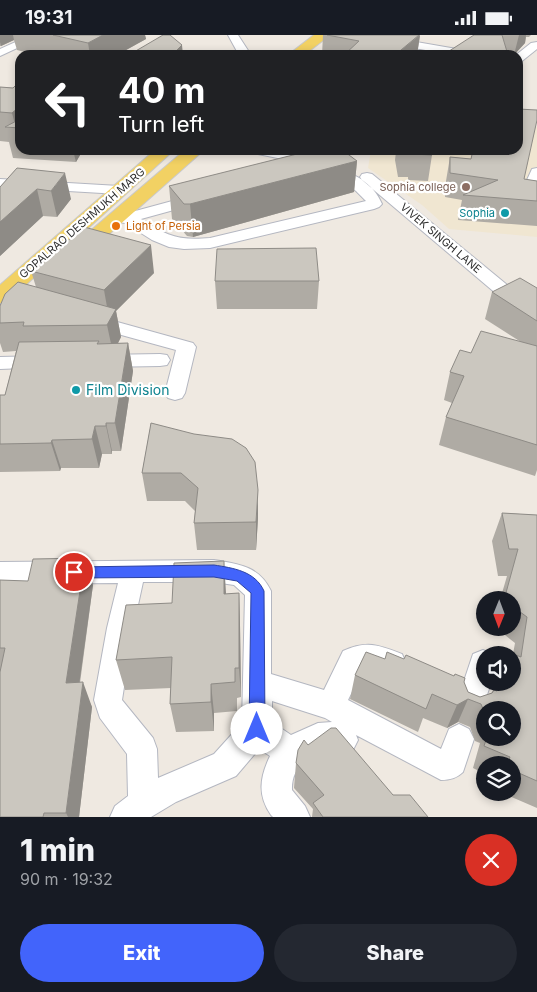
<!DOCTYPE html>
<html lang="en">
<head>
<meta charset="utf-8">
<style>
  :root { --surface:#171b24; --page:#242831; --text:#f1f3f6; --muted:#9ea1a6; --accent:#4264fb }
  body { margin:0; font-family:Inter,sans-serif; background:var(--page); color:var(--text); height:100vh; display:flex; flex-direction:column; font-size:19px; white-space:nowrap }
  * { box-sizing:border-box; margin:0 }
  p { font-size:16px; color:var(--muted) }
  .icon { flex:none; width:28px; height:28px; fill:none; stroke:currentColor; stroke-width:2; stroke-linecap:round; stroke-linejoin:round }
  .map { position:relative; height:782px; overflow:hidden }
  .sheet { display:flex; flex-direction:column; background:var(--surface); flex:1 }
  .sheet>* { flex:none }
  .hud { position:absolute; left:15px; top:15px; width:508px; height:105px; border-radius:15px; box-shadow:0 2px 8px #0003; background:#202124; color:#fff; overflow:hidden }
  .needle { width:32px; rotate:181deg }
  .fabs { position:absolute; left:476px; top:556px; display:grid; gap:10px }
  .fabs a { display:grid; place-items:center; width:45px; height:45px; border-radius:50%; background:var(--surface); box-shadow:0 2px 8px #0003; font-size:25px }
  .pin { position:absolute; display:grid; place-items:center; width:42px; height:42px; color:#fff; margin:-21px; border:2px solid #fff; border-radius:50%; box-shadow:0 1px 5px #0007 }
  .me { position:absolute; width:55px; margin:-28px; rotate:0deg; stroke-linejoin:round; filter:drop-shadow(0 0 4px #0008) }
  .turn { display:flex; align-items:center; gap:18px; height:105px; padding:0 20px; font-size:22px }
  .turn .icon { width:65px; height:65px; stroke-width:2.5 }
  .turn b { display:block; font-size:35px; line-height:42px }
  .round { display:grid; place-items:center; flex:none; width:52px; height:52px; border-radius:26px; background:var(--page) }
  .summary { display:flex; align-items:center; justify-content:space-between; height:85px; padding:0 20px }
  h1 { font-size:30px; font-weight:800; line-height:38px }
  .button { display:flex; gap:10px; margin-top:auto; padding:10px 20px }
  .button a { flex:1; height:58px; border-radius:30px; background:var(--accent); color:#fff; font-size:20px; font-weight:800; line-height:58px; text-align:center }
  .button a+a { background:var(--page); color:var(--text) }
  .status { display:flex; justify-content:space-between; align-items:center; height:35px; padding:0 25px; background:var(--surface); direction:ltr }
  .status svg { height:14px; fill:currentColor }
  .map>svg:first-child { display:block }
  .education { fill:#f0e6d1 }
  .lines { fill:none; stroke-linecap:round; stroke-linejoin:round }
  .minor-casing { stroke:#b4b7c1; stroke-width:2 }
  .major-casing { stroke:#c9c9c9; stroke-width:2 }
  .minor { fill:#fff; fill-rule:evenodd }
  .major { fill:#f2d163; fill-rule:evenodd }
  .wall { fill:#afaba4; fill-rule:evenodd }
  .shaded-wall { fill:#8e8b86 }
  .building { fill:#cbc7bf; stroke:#8e8b86 }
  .route { fill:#4264fb; stroke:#2b41a3 }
  .education-dot { fill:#8d6e63; stroke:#fff; stroke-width:2 }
  .culture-dot { fill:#0f9aa8; stroke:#fff; stroke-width:2 }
  .food-dot { fill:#e8710a; stroke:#fff; stroke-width:2 }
  .labels { text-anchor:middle; stroke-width:4.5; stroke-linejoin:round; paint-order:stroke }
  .far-education-label { font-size:11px; fill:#785e54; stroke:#fff; text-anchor:end }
  .far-culture-label { font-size:11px; fill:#0d838f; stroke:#fff; text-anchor:end }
  .far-street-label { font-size:11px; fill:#2e2e2e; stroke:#fff }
  .far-food-label { font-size:11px; fill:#c56008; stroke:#fff; text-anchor:start }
  .culture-label { font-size:14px; fill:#0d838f; stroke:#fff; text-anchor:start }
</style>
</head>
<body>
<div class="status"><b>19:31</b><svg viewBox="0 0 49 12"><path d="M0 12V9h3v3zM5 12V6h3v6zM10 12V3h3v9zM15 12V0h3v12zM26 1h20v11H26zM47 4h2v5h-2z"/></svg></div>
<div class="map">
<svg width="537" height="782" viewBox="0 0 537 782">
  <rect width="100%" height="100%" fill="#efe9e1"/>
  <path class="education" d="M518 90 537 92V202L449 194 422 170 368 133 371 115H518Z"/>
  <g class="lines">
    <g class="minor-casing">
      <path id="minor" d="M31 0H45L0 21V14Z
        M228 0H238L251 20H239Z
        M352 0H376L474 17 480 20H454L357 3Z
        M537 7V14L522 26 518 27V20H516L531 8Z
        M251 115H279L322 124 324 127 322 130 317 131 258 119Z
        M537 133V156L532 155 527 145 532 134Z
        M328 135C350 134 373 147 382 169L379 172 374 174 210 213 184 214 169 212 152 205 125 188 113 186 111 183 113 180 128 178 198 159 203 161 206 164 203 167 141 184C167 201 179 206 210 203L366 166 356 156 342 145 323 142 321 139 323 136Z
        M367 138 372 139 511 253 537 265V278L499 261 362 145 360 142 362 139Z
        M0 144 119 151 124 152 126 155 124 158 119 159 0 152Z
        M92 280 193 308 196 312 185 358 182 363 175 365 168 363 165 358 176 315 85 290 83 286 85 282Z
        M160 319 167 320 170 325 167 330 160 331 103 332 96 331 93 326 96 321 103 320Z
        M42 321 49 322 52 327 49 332 0 334V322Z
        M214 525C239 529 259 531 271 556V639L324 655 343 616C367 605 379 610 402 619L406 628 402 637C386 643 379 633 363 634L348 665 441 714 449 694 459 689 469 694 474 704 463 737C457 743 450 745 441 745L356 700 358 705 353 715C338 722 341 715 327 717 307 719 291 734 292 755L305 771 310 782H273L271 780C257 760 260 742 270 721L259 714 236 741 176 767 151 782H110L115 771 128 761 127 719 100 683 94 665 107 593 118 548 0 549V527ZM143 547H214L234 550 245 560 242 688 214 719 158 743 157 714 153 703 122 665 133 593ZM272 666 325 683 332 687 318 688 291 700 272 687Z
        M483 615 493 620H485V648H491L480 680 470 684 460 680 456 670 473 619Z"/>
    </g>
    <g class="major-casing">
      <path id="major" d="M314 0H330L304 20H288Z
        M155 115H174L8 266 0 268V250Z
        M185 115H204L82 223 75 225 68 223 65 219 68 215Z"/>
    </g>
    <use href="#minor" class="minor"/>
    <use href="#major" class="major"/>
  </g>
  <path class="wall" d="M0 0H145L146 4 117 20H36L17 15 14 5 1 11H0Z
    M323 0H420L417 20H322Z
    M474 0H531L529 2H526L525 8 514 20 507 19Z
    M134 17 183 20H134Z
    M20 46V115H83L76 127 13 123 9 107 0 106V52L13 53Z
    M393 115H431L432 120 428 146 408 145V142H398L395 125 396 117H394Z
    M450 122 471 124 524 144 537 146V191L458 185 462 165 445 162 446 146Z
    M357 126 354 157 193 202 187 201 172 184 169 151Z
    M17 133 71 164 57 182 43 181 0 221V152Z
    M31 236 154 238 116 276 121 302 118 308H128L133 336 121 416H112V419H102L99 433H61L60 436 0 437V360H5L16 316 3 317 0 308V271L36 252Z
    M215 246H319L317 274H217Z
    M537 253V435L535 441 439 410 446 382 452 368 444 365 450 337 471 318 521 307 485 284 492 257Z
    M151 388 258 483 256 515H197L194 488 195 476 185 466H147L142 438Z
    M502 478 537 480V773L502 758H512V730H485V739L473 733 480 708 475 706 470 692 458 687 447 693 423 683 418 697 350 664 355 640 385 624 464 647 468 657 480 662 492 658 495 648H512V620H507L508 617 513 619 515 608 495 592H512V565H500L507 541H498L492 506ZM485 675 512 702H485Z
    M0 545 93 550 80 648 92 672 79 782H0Z
    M239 558 240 590 241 662 237 663V676L214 678V696L176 697 170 669 171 653 125 655 116 625 172 568 226 559Z
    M308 710 393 760 428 782H312L313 774 294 753 296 728Z"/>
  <path class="shaded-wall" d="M0 0H13L14 5 1 11 0 7Z
    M103 0H145L146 4 117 20H90L88 8Z
    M420 0 417 20H395Z
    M519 0H526L525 8 514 20Z
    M182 10 183 20H172Z
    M20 71V93H16L12 78Z
    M73 115H83L76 127Z
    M357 126 354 157 193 202 190 169Z
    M65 138 71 164 57 182 51 156Z
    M37 154 43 181 0 221V187Z
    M151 210 154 238 116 276 121 302 113 318 107 290 109 283 104 255Z
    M128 308 133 336 121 416 115 388Z
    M106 388 112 416V419L106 391Z
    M95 391 102 419 99 433 92 404Z
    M52 405 61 433 60 436 51 408Z
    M258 455V483L256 515V487Z
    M85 523 93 550 76 672 66 648Z
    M224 526 226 558 227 591 224 559Z
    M239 558 240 590 241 662 239 633Z
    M83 647 92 672 79 782H68L66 778Z
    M211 649 214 678V696L211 667Z
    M468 664 458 687 447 693 457 670Z"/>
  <path class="building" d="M53 0H103L88 8Z
    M163 0H170L182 10 172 20H147L134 17Z
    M327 0H419L395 20H344L359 6Z
    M474 0H502L508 20H443Z
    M20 46V71L12 78 0 77V52L13 53Z
    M518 74 537 75V85L524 144 537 146V166L463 160 498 145 450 138V122L471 124 473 115H518Z
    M20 84V93L5 92Z
    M313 115H331L345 117 357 126 190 169H184L169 151Z
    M401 115H431L432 120 412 119V116H401Z
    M17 133 65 138 51 156 37 154 0 187V152Z
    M84 192 151 210 104 255 31 236Z
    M316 213 319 246H215L217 214Z
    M520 243 537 253V286L492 257Z
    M18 247 116 274 107 290 23 291 24 287 0 288V271L5 259Z
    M481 296 537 311V410L446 382 464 341 450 337 460 315 471 318Z
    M99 306 97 309 128 308 115 388H106V391H95L92 404 52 405 51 408 0 409V360H5L19 307Z
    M151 388 194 399 232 404 246 413 255 427 258 455 256 487 194 488 198 453 181 438H142Z
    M502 478 537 480V746L512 735V730H507L510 722 484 711 487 702H512V675H485V679L481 669 468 664 457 670 432 659 426 674 355 640 366 617 385 624 387 617 404 624 406 620 454 641 455 639 465 643 464 647 468 657 480 662 492 658 494 655 497 656 499 648H512V620H507L508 617 521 622 527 582 512 571V565H504L518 514H509Z
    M85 523 66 648 83 647 66 778H44L43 782H0V637L5 613H0V545L28 546 33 524Z
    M224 526V559L239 558V633H235V647L211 649V667L170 669 172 622 116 625 126 570 172 568 174 528Z
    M331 693H336L393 760H410L428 782H323L313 768 324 760 296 728 298 715 304 705 308 710Z"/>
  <path class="route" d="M214 530C233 533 255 536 264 556L265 694 263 700 257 702 251 700 249 694 251 558 237 546 214 542 74 543 69 541 67 537 69 533 74 532Z"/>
  <circle class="education-dot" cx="466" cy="152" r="5"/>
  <g class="culture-dot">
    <circle cx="505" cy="178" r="5"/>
    <circle cx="76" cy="355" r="5"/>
  </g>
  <circle class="food-dot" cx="116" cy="191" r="5"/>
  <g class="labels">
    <g class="far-education-label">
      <text x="456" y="156">Sophia college</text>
    </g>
    <g class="far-culture-label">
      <text x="495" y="182">Sophia</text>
    </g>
    <g class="far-street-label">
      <text transform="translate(82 188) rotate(-41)" y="4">GOPALRAO DESHMUKH MARG</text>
      <text transform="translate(441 203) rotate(40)" y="4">VIVEK SINGH LANE</text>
    </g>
    <g class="far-food-label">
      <text x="126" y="195">Light of Persia</text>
    </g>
    <g class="culture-label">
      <text x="86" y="360">Film Division</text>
    </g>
  </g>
</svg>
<div class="fabs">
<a><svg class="needle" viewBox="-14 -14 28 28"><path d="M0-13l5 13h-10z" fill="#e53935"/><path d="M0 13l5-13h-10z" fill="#9ea1a6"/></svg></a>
<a><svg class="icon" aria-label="sound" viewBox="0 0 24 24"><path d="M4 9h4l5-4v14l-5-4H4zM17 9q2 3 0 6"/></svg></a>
<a><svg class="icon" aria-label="search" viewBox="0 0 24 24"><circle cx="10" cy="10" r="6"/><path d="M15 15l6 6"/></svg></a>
<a><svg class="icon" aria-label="layers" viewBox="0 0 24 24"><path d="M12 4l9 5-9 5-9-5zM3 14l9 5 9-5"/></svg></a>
</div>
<div class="pin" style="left:74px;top:537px;background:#d93025"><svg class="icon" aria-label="arrive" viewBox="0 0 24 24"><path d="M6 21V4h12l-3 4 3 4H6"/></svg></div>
<svg class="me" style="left:257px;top:694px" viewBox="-20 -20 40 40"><circle r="19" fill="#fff"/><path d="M0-13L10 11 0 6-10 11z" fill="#4264fb"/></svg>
<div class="hud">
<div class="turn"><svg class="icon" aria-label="left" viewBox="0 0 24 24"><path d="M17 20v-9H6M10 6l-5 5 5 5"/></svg><div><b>40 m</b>Turn left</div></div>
</div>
</div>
<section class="sheet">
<div class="summary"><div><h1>1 min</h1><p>90 m · 19:32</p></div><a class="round" style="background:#d93025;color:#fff"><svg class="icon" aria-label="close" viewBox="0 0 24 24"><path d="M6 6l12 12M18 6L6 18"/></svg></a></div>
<div class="button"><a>Exit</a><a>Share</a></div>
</section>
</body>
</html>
